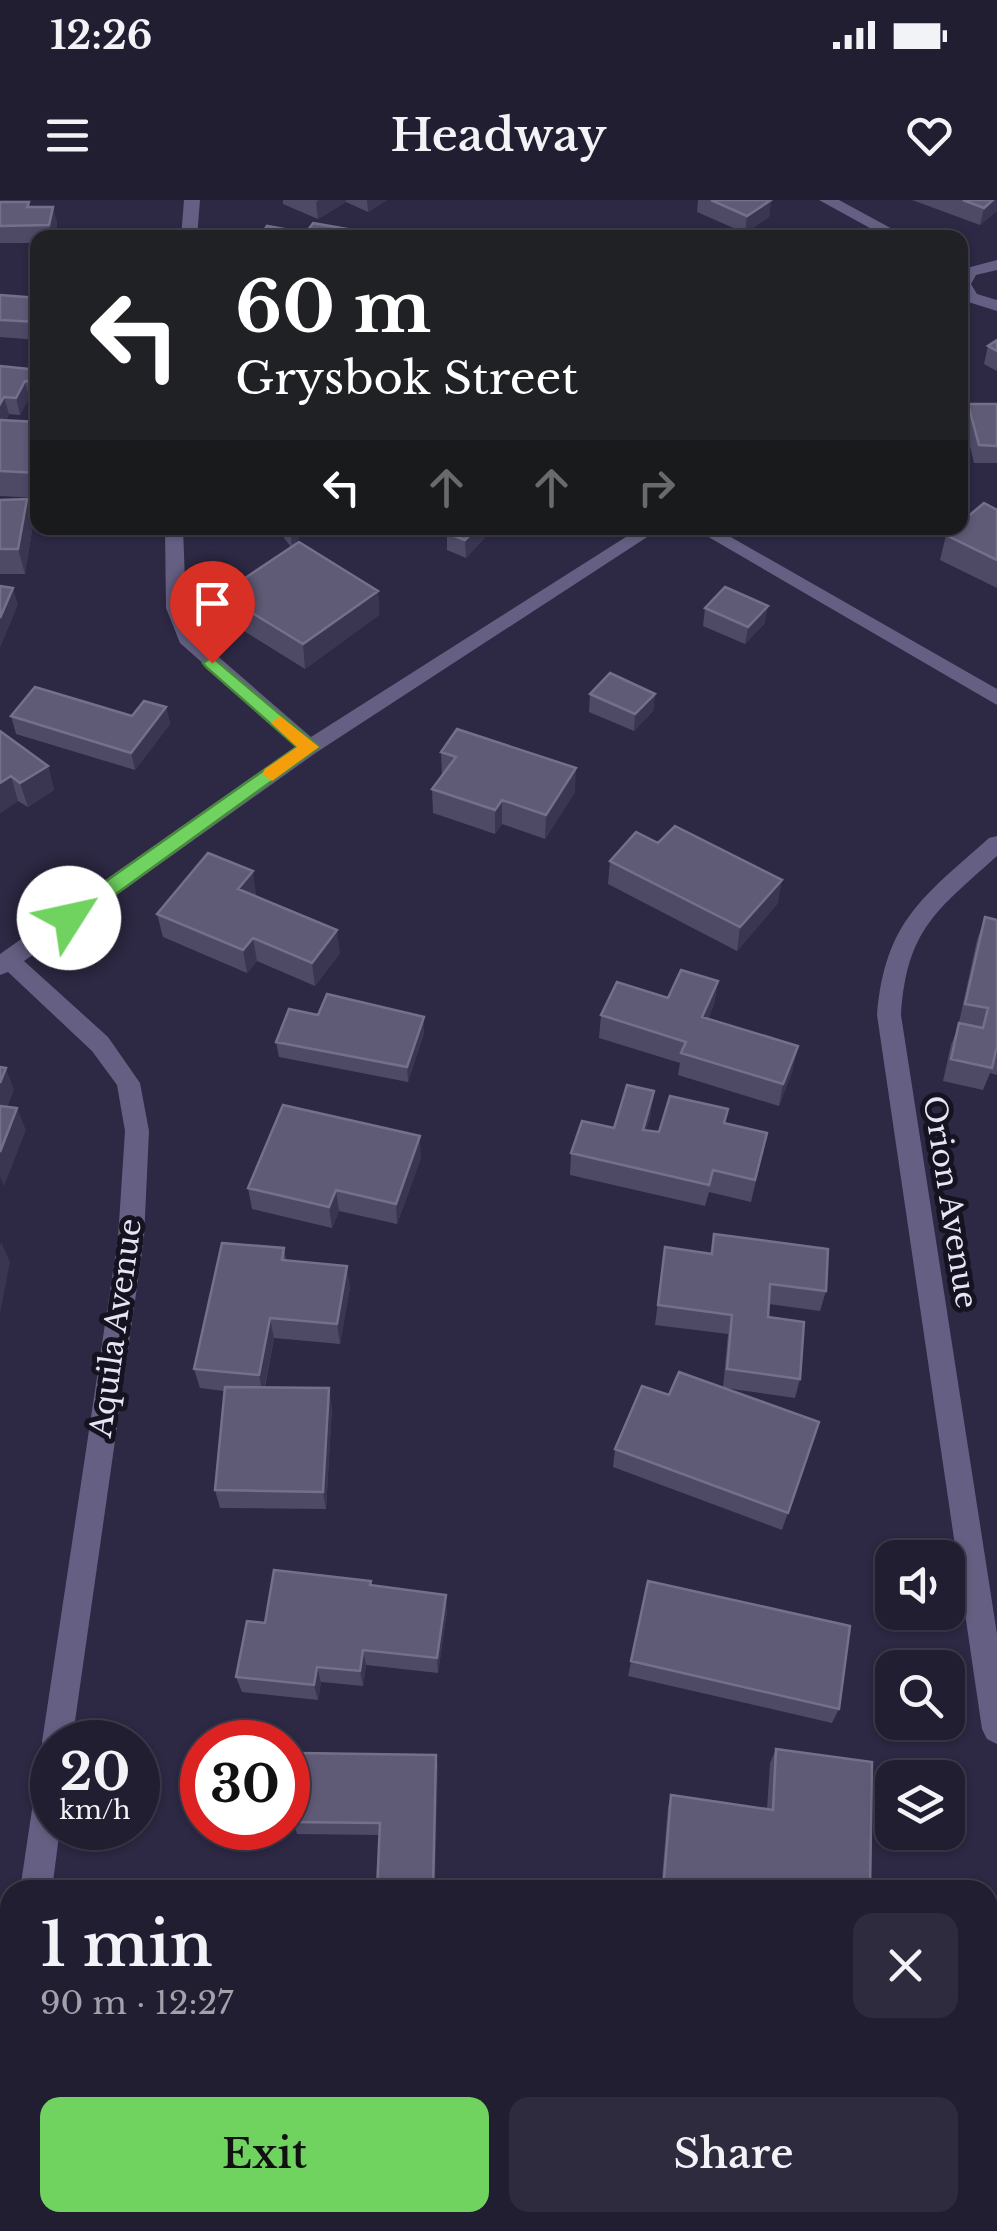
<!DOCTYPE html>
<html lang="en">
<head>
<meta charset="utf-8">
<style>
  :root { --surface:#221e32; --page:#2e2b3e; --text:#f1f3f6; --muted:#a2a2ac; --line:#3f3c4d; --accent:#70d35f }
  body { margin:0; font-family:"Libre Baskerville",serif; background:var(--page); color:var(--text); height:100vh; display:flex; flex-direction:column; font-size:38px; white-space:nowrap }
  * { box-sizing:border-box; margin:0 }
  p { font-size:32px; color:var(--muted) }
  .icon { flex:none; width:55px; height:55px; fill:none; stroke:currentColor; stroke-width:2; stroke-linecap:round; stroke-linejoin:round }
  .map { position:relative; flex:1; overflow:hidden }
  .side { position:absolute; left:0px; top:1680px; width:998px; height:352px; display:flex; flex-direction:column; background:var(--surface); border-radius:30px 30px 0 0; box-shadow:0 2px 8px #0004,0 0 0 2px var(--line) }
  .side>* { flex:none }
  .guide { position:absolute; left:30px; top:30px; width:938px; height:305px; border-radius:20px; box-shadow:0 2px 8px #0004,0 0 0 2px var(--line); background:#202124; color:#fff; overflow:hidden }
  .tools { position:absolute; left:875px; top:1340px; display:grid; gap:20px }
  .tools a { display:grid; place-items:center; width:90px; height:90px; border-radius:20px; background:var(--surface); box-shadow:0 2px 8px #0004,0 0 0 2px var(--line); font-size:50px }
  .speed { position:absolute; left:30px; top:1520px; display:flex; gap:20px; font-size:50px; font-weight:700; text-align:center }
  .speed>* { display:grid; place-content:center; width:130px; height:130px; border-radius:50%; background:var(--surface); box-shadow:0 2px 8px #0004,0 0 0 2px var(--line); line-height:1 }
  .speed small { font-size:25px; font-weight:400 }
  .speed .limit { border:15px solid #d22; background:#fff; color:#111 }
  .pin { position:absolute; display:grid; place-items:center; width:85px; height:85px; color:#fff; margin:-102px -42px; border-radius:50% 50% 50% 0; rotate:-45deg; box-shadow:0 0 10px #0007 }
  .pin .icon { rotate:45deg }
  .me { position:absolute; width:110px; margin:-55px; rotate:55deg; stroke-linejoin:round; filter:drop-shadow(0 0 8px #0008) }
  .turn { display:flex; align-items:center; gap:35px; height:210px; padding:0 40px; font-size:45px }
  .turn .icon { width:130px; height:130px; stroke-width:2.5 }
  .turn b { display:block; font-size:70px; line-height:85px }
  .lanes { display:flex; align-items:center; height:95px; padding:0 40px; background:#0003; justify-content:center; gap:50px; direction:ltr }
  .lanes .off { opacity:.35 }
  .round { display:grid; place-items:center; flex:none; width:105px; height:105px; border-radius:20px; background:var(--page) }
  .overview { display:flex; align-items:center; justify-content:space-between; height:170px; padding:0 40px }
  h1 { font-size:60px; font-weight:600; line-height:75px }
  .primary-button { display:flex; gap:20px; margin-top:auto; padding:20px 40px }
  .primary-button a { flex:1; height:115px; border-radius:20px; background:var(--accent); color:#111; font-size:40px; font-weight:600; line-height:115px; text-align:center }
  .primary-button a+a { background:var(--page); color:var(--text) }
  .status { display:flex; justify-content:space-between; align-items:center; height:70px; padding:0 50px; background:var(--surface); direction:ltr }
  .status svg { height:28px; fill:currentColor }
  header { display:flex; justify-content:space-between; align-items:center; height:130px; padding:0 40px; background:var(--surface); font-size:45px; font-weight:600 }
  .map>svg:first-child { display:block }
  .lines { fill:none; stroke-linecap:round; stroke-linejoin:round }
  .minor { fill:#656083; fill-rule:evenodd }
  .wall { fill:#4e4a66 }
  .shaded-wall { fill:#3a3551 }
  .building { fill:#5f5a75; stroke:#74708a; stroke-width:2.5 }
  .route { fill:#70d35f; stroke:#49893e; stroke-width:2.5 }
  .slow { fill:#f59e0b }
  .labels { text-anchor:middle; stroke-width:10; stroke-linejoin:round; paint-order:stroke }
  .street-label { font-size:30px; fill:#e6e4f6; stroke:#15131f }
</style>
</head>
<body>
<div class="status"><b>12:26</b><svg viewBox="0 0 49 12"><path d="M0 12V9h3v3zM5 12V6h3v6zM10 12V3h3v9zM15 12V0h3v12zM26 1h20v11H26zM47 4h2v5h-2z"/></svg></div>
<header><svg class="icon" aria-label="menu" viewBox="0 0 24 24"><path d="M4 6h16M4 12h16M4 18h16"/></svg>Headway<svg class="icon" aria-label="heart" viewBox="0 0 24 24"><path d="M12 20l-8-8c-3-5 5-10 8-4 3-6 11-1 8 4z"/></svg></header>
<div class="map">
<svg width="997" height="2031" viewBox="0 0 997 2031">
  <rect width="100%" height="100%" fill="#2d2843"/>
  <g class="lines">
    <path class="minor" d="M184 0H200L197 38H181Z
      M819 0H839L909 38H888Z
      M997 60V70L976 75 971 84 977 94 997 100V111L965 101 960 93 963 69Z
      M165 328H183L186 408 199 440 311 537 640 328H661L317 552 24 761 108 837 140 883 149 931 144 1038 72 1542H52V1555L46 1553 42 1542 118 1038 125 931 117 885 92 851 8 772 0 775V754L296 546 180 443 166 408Z
      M693 328H715L997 489V505Z
      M997 636V656C936 711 907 729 901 815L997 1434V1544L987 1539 982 1529 877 815C885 721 923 697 989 638Z
      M52 1561V1628H60L52 1690H20L37 1576 41 1565Z
      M10 1858V1958L0 1962V1862Z"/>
  </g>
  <path class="wall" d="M283 0H387L368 12 346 2 318 19 283 4Z
    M698 0H771L769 17 745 33 697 12Z
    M912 0H997V11L980 25Z
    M0 2H29L30 7H53L57 24 54 38H38V43H0Z
    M0 95 38 98V140L0 137Z
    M997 140V171L984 164 988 146Z
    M0 166 38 170V199L29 198 20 215 9 214 6 220 38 222V298L0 296Z
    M968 204H997V263H974L964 221Z
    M0 300 33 324 25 374H0Z
    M997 310V388L940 360 946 335Z
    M259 328H328L299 337 294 345 378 391 379 415 305 469 225 419 221 394 291 347 281 334Z
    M442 328H494L466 358 447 350V332L442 331Z
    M705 408 765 423 745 444 703 426Z
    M590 494H655L653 511 634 531 589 512Z
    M166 507 170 524 135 570 16 534 11 516H132Z
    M0 531 48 566 54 590 28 607 18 601 0 613Z
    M441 552 575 592 545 639 502 624 495 634 433 613 432 589 442 576Z
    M610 661 778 703 737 751 608 684Z
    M256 694 255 696 340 753 315 786 257 761 247 773 163 737 157 714Z
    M985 717 997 720V875L990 873 983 890 943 881 951 845 958 827 977 740Z
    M718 781 714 804 708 819 793 869 779 906 678 875 680 863 599 838 601 815 668 798Z
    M318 815 424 833 408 882 279 857 276 842Z
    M728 909 725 923 767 933 751 1002 709 992 705 1006 570 975 571 953 614 928 651 913 646 930 659 932Z
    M421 958 397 1024 339 1011 332 1028 252 1009 248 988Z
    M714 1034 826 1091 820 1111 769 1104 768 1117 800 1179 795 1198 725 1188 819 1222 782 1330 613 1267 615 1249 669 1195 723 1188 728 1134 655 1125 665 1047 710 1054Z
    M284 1048 286 1060 350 1087 340 1144 274 1138 265 1187 332 1207 326 1309 220 1308 215 1290 224 1191 200 1188 194 1169Z
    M371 1381V1386L447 1410 438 1473 366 1465 363 1486 321 1482 318 1500 242 1492 236 1477 265 1423Z
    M648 1381 839 1509 832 1523 628 1476Z
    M776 1549 870 1690H661L668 1607 671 1595 767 1609 770 1563Z
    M436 1555 438 1568 379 1635 297 1634 293 1622Z"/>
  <path class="shaded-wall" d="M319 0H346V2L318 19 316 2Z
    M367 0H387L368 12Z
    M771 0 769 17 745 33 747 16Z
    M989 0H997V11L980 25 984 8Z
    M53 7 57 24 54 38H52L49 25Z
    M25 181 29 198 20 215 16 198Z
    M4 197 9 214 0 229V204Z
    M27 299 33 324 25 374 18 349Z
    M290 328H328L299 337 292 348Z
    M477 328H494L466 358 465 340Z
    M13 388 18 405 0 448V418Z
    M378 391 379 415 305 469 303 444Z
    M768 406 765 423 745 444 748 427Z
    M655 494 653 511 634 531 635 514Z
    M166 507 170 524 135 570 131 553Z
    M48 566 54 590 28 607 20 583Z
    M576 568 575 592 545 639 546 615Z
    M11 576 18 601 0 613V583Z
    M502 600V624L495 634V610Z
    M253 671 256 694 242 712 238 689Z
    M782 680 778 703 737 751 740 727Z
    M337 730 340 753 315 786 312 763Z
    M253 738 257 761 247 773 243 750Z
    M718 781 714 804 699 840 702 817Z
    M424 817V833L408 882 407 867Z
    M798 846 793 869 779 906 783 884Z
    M6 868 14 890 0 926V883Z
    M654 891 651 913 640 951 643 930Z
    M17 908 26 930 4 986 0 977V952Z
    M420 936 421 958 397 1024 396 1004Z
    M336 990 339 1011 332 1028 329 1007Z
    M1 1042 10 1062 0 1113V1047Z
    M347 1066 350 1087 340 1144 337 1124Z
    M270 1118 274 1138 263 1194 259 1175Z
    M329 1188 332 1207 326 1309 323 1292Z
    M446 1395 447 1410 438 1473 437 1458Z
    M363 1450 366 1465 363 1486 360 1471Z
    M317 1467 321 1482 318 1500 314 1485Z
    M436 1555 438 1568 435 1690H433Z
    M240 2022H245L244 2031H239Z"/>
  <path class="building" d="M711 0H771L747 16Z
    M963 0H993L984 8Z
    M0 2H29L27 7H53L49 25 0 26Z
    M313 23 381 35 380 38H259L267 26 306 33Z
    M839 30 849 38H815Z
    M0 95 38 98V122L0 120Z
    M997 140V151L988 146Z
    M0 166 38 170V182L25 181 16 198 4 197 0 204Z
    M968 204H997V246L979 245Z
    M0 220 38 222V273L0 271Z
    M27 299 18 349H0V300Z
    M984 303 997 310V360L946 335 955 328H960V323Z
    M451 328H477L465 340 446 333Z
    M299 342 378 391 303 444 221 394Z
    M0 386 13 388 0 418Z
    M725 387 768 406 748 427 705 408Z
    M610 473 655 494 635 514 590 494Z
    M35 487 132 516 144 501 166 507 131 553 11 516Z
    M457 529 576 568 546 615 502 600 495 610 432 589 456 557 441 552Z
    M0 531 48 566 20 583 11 576 0 583Z
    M675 626 782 680 740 727 610 661 636 632 658 643Z
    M208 653 253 671 238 689 337 730 312 763 253 738 243 750 157 714Z
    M985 717 997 720V850H996L992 868 951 859 959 823 983 828 988 808 965 804Z
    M681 770 718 781 702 817 798 846 783 884 681 853 686 842 601 815 617 782 668 798Z
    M327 794 424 817 407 867 276 842 289 809 318 815Z
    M0 867 6 868 0 883Z
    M627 885 654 891 643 930 659 932 670 896 728 909 724 923 767 933 755 980 713 970 709 985 571 953 582 921 614 928Z
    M283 905 420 936 396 1004 336 990 329 1007 248 988Z
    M0 906 17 908 0 952Z
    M714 1034 828 1049 826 1091 770 1084 768 1117 804 1122 800 1179 727 1169 732 1115 658 1105 665 1047 712 1054Z
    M222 1043 284 1048 282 1060 347 1066 337 1124 270 1118 259 1175 194 1169Z
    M679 1172 819 1222 788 1313 615 1249 642 1186 669 1195Z
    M225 1187 329 1188 323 1292 215 1290Z
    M274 1370 371 1381 370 1385 446 1395 437 1458 363 1450 360 1471 317 1467 314 1485 236 1477 247 1421 265 1423Z
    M648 1381 850 1426 839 1509 631 1461Z
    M776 1549 872 1562 870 1690H743L664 1679 671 1595 773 1610Z
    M299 1553 436 1555 433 1690H377L380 1623 293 1622Z
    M176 2022H240L239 2031H175Z
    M696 2022H714L722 2031H689Z"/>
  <path class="route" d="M212 457 319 547 76 723H62V712L297 547 206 467 203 463Z"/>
  <path class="slow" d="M280 516 319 547 272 581 262 574 265 569 297 547 271 523Z"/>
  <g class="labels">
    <g class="street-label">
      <text transform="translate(950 1002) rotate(81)" y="10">Orion Avenue</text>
      <text transform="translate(116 1128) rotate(-82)" y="10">Aquila Avenue</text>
    </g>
  </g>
</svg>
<div class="tools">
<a><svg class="icon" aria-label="sound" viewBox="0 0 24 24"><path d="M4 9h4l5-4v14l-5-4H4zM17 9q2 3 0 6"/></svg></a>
<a><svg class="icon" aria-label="search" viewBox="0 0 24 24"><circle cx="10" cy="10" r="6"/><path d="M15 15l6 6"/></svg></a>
<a><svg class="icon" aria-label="layers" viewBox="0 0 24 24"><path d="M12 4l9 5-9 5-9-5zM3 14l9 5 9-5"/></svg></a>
</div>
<div class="speed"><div>20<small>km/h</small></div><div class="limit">30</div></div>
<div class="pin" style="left:212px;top:463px;background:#d93025"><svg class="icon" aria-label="arrive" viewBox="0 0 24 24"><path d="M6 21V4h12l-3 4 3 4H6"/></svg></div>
<svg class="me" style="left:69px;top:718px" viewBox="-20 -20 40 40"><circle r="19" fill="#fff"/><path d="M0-13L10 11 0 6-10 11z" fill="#70d35f"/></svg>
<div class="guide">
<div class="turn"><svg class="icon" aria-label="left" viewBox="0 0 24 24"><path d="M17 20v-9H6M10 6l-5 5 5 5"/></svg><div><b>60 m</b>Grysbok Street</div></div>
<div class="lanes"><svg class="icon" aria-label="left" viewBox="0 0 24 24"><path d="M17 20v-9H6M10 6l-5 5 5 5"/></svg><svg class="icon off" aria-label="ahead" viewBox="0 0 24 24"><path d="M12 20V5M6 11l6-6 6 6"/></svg><svg class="icon off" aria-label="ahead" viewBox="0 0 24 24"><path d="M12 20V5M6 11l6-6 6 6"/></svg><svg class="icon off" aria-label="right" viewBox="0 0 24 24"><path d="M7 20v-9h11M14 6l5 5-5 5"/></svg></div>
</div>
<section class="side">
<div class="overview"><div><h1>1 min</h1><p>90 m · 12:27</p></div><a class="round"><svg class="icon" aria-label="close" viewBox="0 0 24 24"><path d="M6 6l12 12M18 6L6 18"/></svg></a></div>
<div class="primary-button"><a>Exit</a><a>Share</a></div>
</section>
</div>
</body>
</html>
